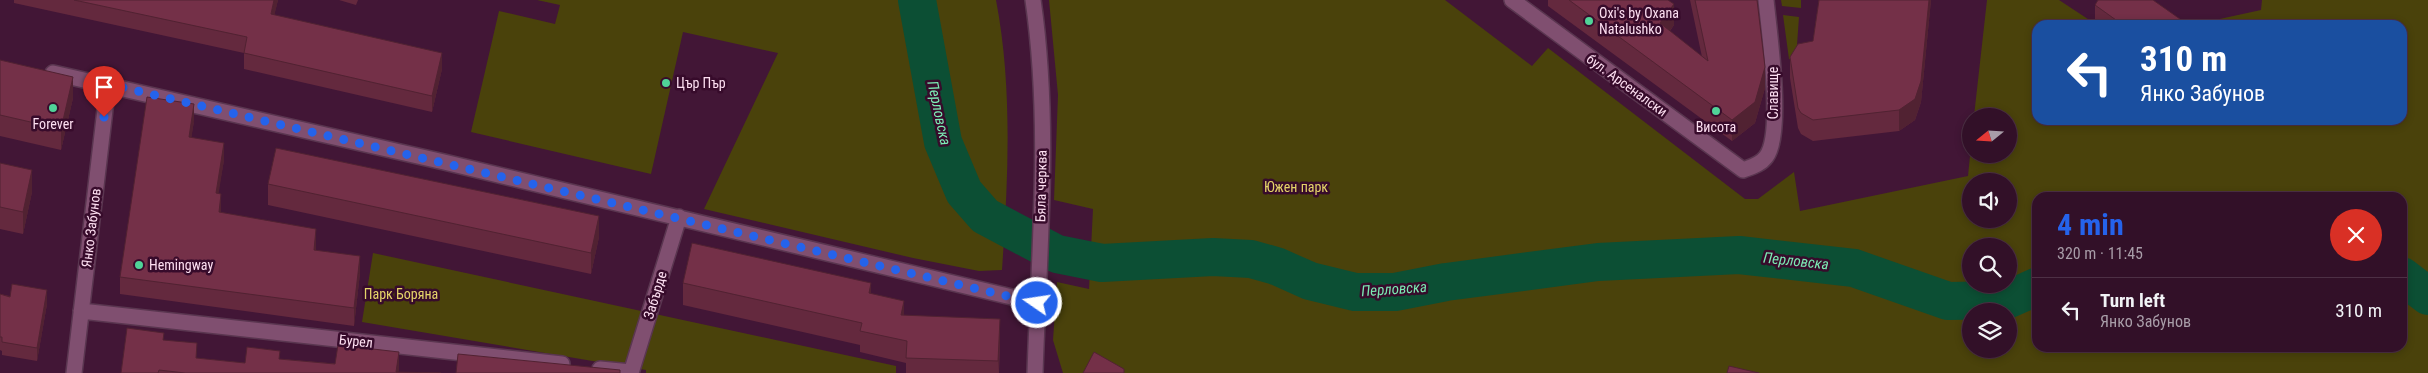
<!DOCTYPE html>
<html lang="en">
<head>
<meta charset="utf-8">
<style>
  :root { --surface:#321028; --page:#3a1930; --text:#f1f3f6; --muted:#a89da8; --line:#4d3045; --accent:#2563eb }
  body { margin:0; font-family:"Roboto Condensed",sans-serif; background:var(--page); color:var(--text); height:100vh; display:flex; flex-direction:column; font-size:19px; white-space:nowrap }
  * { box-sizing:border-box; margin:0 }
  p { font-size:16px; color:var(--muted) }
  .icon { flex:none; width:28px; height:28px; fill:none; stroke:currentColor; stroke-width:2; stroke-linecap:round; stroke-linejoin:round }
  .map { position:relative; flex:1; overflow:hidden }
  .panel { position:absolute; left:2032px; top:192px; width:375px; height:160px; display:flex; flex-direction:column; background:var(--surface); border-radius:15px; box-shadow:0 2px 8px #0003,0 0 0 1px var(--line) }
  .panel>* { flex:none }
  .top-card { position:absolute; left:2032px; top:20px; width:375px; height:105px; border-radius:15px; box-shadow:0 2px 8px #0003,0 0 0 1px var(--line); background:#1a4fa0; color:#fff; overflow:hidden }
  .needle { width:32px; rotate:252deg }
  .fabs { position:absolute; left:1962px; top:108px; display:grid; gap:10px }
  .fabs a { display:grid; place-items:center; width:55px; height:55px; border-radius:50%; background:var(--surface); box-shadow:0 2px 8px #0003,0 0 0 1px var(--line); font-size:25px }
  .pin { position:absolute; display:grid; place-items:center; width:42px; height:42px; color:#fff; margin:-51px -21px; border-radius:50% 50% 50% 0; rotate:-45deg; box-shadow:0 0 5px #0007 }
  .pin .icon { rotate:45deg }
  .me { position:absolute; width:55px; margin:-28px; rotate:283deg; stroke-linejoin:round; filter:drop-shadow(0 0 4px #0008) }
  .turn { display:flex; align-items:center; gap:18px; height:105px; padding:0 25px; font-size:22px }
  .turn .icon { width:65px; height:65px; stroke-width:2.5 }
  .turn b { display:block; font-size:35px; line-height:42px }
  .round { display:grid; place-items:center; flex:none; width:52px; height:52px; border-radius:26px; background:var(--page) }
  .head { display:flex; align-items:center; justify-content:space-between; height:85px; padding:0 25px }
  h1 { font-size:30px; font-weight:700; line-height:38px; color:var(--accent) }
  ul { padding:0; list-style:none }
  li { display:flex; align-items:center; gap:15px; height:65px; padding:0 25px; border-top:1px solid var(--line) }
  li div { flex:1 }
  li b { display:block; font-size:19px }
  li em { font-style:normal }
  .map>svg:first-child { display:block }
  .green { fill:#4a420b; fill-rule:evenodd }
  .lines { fill:none; stroke-linecap:round; stroke-linejoin:round }
  .river { stroke:#0c4f34; stroke-width:38 }
  .minor-casing { stroke:#5a3650; stroke-width:18 }
  .minor { stroke:#804f70; stroke-width:15 }
  .wall { fill:#64293e }
  .shaded-wall { fill:#512232 }
  .building { fill:#743048; stroke:#512232 }
  .route { stroke:#2563eb; stroke-width:9; stroke-dasharray:0 16.2 }
  .poi-dot { fill:#50d398; stroke:#370b2b; stroke-width:2 }
  .labels { text-anchor:middle; stroke-width:5; stroke-linejoin:round; paint-order:stroke }
  .poi-label { font-size:14px; fill:#fddff1; stroke:#370b2b; text-anchor:start }
  .street-label { font-size:14px; fill:#fddff1; stroke:#370b2b }
  .park-label { font-size:14px; fill:#e5d469; stroke:#370b2b }
  .water-label { font-size:15px; font-style:italic; fill:#7cebb4; stroke:#370b2b }
</style>
</head>
<body>
<div class="map">
<svg width="2428" height="373" viewBox="0 0 2428 373">
  <rect width="100%" height="100%" fill="#421636"/>
  <path class="green" d="M537 0H996C1013 89 1008 180 1002 270L979 271 913 258 704 209 778 53 683 32 651 174 471 132 499 11 555 24 560 5Z
    M1049 0H1445L1532 66 1548 48 1745 199H1758L1794 172 1800 211 1968 176 1971 146V154H2009V116H1974L1987 0H2059L2097 25H2038V120H2402V25H2208L2215 20 2261 10 2262 0H2428V373H1063L1053 340 1057 282 1089 289 1093 209 1054 200 1058 95ZM1971 181H2009V219H1971ZM2038 198H2402V348H2038ZM1971 246H2009V284H1971ZM1971 311H2009V349H1971Z
    M1781 0H1801V8L1782 6Z
    M1783 15 1799 17 1796 59H1789Z
    M373 253 896 366V373H646V370L362 322Z"/>
  <g class="lines">
    <path class="river" d="M917 0 943 142 964 192 985 216 1057 254 1102 263 1213 257 1251 259 1276 266 1310 281 1355 292H1395L1446 282 1598 262 1739 255 1854 268 1948 301 2007 300 2038 286
      M2402 276 2428 296"/>
    <g class="minor-casing">
      <path id="minor" d="M1033 0C1051 123 1039 249 1035 373
        M1512 0 1743 170C1751 167 1760 165 1766 157 1784 134 1769 31 1766 0
        M53 73 444 162 1037 303
        M81 311 562 364
        M600 369 631 372
        M74 373 108 84
        M631 373 679 217"/>
    </g>
    <use href="#minor" class="minor"/>
  </g>
  <path class="wall" d="M14 0H278L274 15 442 69 432 112 244 69V53L14 3Z
    M339 0H358L356 5Z
    M1548 0H1668L1674 25 1670 31 1702 57 1690 0H1757L1765 88 1755 123 1732 141 1548 6Z
    M1819 0H1931L1921 102 1915 120 1899 131 1813 141 1801 134 1798 128 1790 78V57L1813 41Z
    M2095 5 2180 25H2102L2095 20Z
    M0 60 73 98 61 150 0 136Z
    M194 121 191 138 224 160 218 193 221 212 316 247V250L360 273 354 326 120 294V277Z
    M0 163 32 192 23 234 0 229Z
    M268 184 599 237 591 274 268 205Z
    M683 283 871 294 904 316 1000 341 999 373H906V363L860 352V345L683 305Z
    M0 294 47 304 37 361 2 355V351L0 350Z
    M164 340 197 358 245 363 280 359 399 369 398 372 441 373H121Z"/>
  <path class="shaded-wall" d="M274 0H278L271 30V14Z
    M1929 0H1931L1921 102 1915 120 1899 131V110Z
    M1674 4V25L1660 44V23Z
    M2180 19V25H2176Z
    M442 53V69L432 112V96Z
    M1765 67V88L1755 123 1732 141V120Z
    M73 77V98L61 150V129Z
    M194 104V121L189 154V137Z
    M224 143V160L216 210V193Z
    M32 170V192L23 234V212Z
    M221 194V211L219 229V212Z
    M599 216V237L591 274V253Z
    M316 229V247L314 267V250Z
    M360 256V273L354 326V308Z
    M871 283V304L869 293Z
    M47 290V304L37 361V348Z
    M904 301V323L901 315Z
    M1000 319V341L998 373V361Z
    M399 352V369L398 373H396Z"/>
  <path class="building" d="M74 0H274L271 14 442 53 432 96 244 53 247 37Z
    M1569 0H1668L1674 4 1660 23 1708 61 1695 0H1757L1765 67 1755 102 1732 120Z
    M1819 0H1929L1921 81 1915 99 1899 110 1813 120 1801 113 1798 108 1790 57 1798 44 1813 41Z
    M2098 0H2153L2180 19 2176 25H2123L2095 5Z
    M0 60 73 77 61 129 0 115Z
    M147 97 194 104 189 137 224 143 216 193 221 194 219 212 316 229 314 250 360 256 354 308 120 277Z
    M276 148 599 216 591 253 268 184Z
    M0 163 32 170 23 212 0 207Z
    M692 243 871 283 869 293 904 301 901 315 1000 319 998 361 906 358 907 341 860 331 862 323 683 283Z
    M12 284 47 290 37 348 2 342V337H0V294L10 297Z
    M127 328 164 333 163 340 197 343 196 358 245 363 247 347 280 351 279 359 335 364 338 345 399 352 396 372 441 373H185L159 370 158 373H121Z
    M1094 352 1124 369V373H1083Z
    M458 354 620 370V373H456Z
    M1729 366 1759 373H1727Z"/>
  <g class="lines">
    <path class="route" d="M104 117 108 84 1037 303"/>
  </g>
  <g class="poi-dot">
    <circle cx="1589" cy="21" r="5"/>
    <circle cx="666" cy="83" r="5"/>
    <circle cx="53" cy="108" r="5"/>
    <circle cx="1716" cy="111" r="5"/>
    <circle cx="139" cy="265" r="5"/>
  </g>
  <g class="labels">
    <g class="poi-label">
      <text x="1599" y="18">Oxi's by Oxana<tspan x="1599" dy="16">Natalushko</tspan></text>
      <text x="676" y="88">Цър Пър</text>
      <text x="53" y="129" text-anchor="middle">Forever</text>
      <text x="1716" y="132" text-anchor="middle">Висота</text>
      <text x="149" y="270">Hemingway</text>
    </g>
    <g class="street-label">
      <text transform="translate(1627 85) rotate(36)" y="5">бул. Арсеналски</text>
      <text transform="translate(1773 93) rotate(-90)" y="5">Славище</text>
      <text transform="translate(1041 186) rotate(-89)" y="5">Бяла черква</text>
      <text transform="translate(91 228) rotate(-83)" y="5">Янко Забунов</text>
      <text transform="translate(655 295) rotate(-73)" y="5">Забърде</text>
      <text transform="translate(356 341) rotate(6)" y="5">Бурел</text>
    </g>
    <g class="park-label">
      <text x="1296" y="192">Южен парк</text>
      <text x="401" y="299">Парк Боряна</text>
    </g>
    <g class="water-label">
      <text transform="translate(939 113) rotate(78)" y="5">Перловска</text>
      <text transform="translate(1796 261) rotate(6)" y="5">Перловска</text>
      <text transform="translate(1394 289) rotate(-4)" y="5">Перловска</text>
    </g>
  </g>
</svg>
<div class="fabs">
<a><svg class="needle" viewBox="-14 -14 28 28"><path d="M0-13l5 13h-10z" fill="#e53935"/><path d="M0 13l5-13h-10z" fill="#a89da8"/></svg></a>
<a><svg class="icon" aria-label="sound" viewBox="0 0 24 24"><path d="M4 9h4l5-4v14l-5-4H4zM17 9q2 3 0 6"/></svg></a>
<a><svg class="icon" aria-label="search" viewBox="0 0 24 24"><circle cx="10" cy="10" r="6"/><path d="M15 15l6 6"/></svg></a>
<a><svg class="icon" aria-label="layers" viewBox="0 0 24 24"><path d="M12 4l9 5-9 5-9-5zM3 14l9 5 9-5"/></svg></a>
</div>
<div class="pin" style="left:104px;top:117px;background:#d93025"><svg class="icon" aria-label="arrive" viewBox="0 0 24 24"><path d="M6 21V4h12l-3 4 3 4H6"/></svg></div>
<svg class="me" style="left:1037px;top:303px" viewBox="-20 -20 40 40"><circle r="17" fill="#2563eb" stroke="#fff" stroke-width="3"/><path d="M0-11L8 9 0 5-8 9z" fill="#fff"/></svg>
<div class="top-card">
<div class="turn"><svg class="icon" aria-label="left" viewBox="0 0 24 24"><path d="M17 20v-9H6M10 6l-5 5 5 5"/></svg><div><b>310 m</b>Янко Забунов</div></div>
</div>
<section class="panel">
<div class="head"><div><h1>4 min</h1><p>320 m · 11:45</p></div><a class="round" style="background:#d93025;color:#fff"><svg class="icon" aria-label="close" viewBox="0 0 24 24"><path d="M6 6l12 12M18 6L6 18"/></svg></a></div>
<ul>
<li><svg class="icon" aria-label="left" viewBox="0 0 24 24"><path d="M17 20v-9H6M10 6l-5 5 5 5"/></svg><div><b>Turn left</b><p>Янко Забунов</p></div><em>310 m</em></li>
</ul>
</section>
</div>
</body>
</html>
